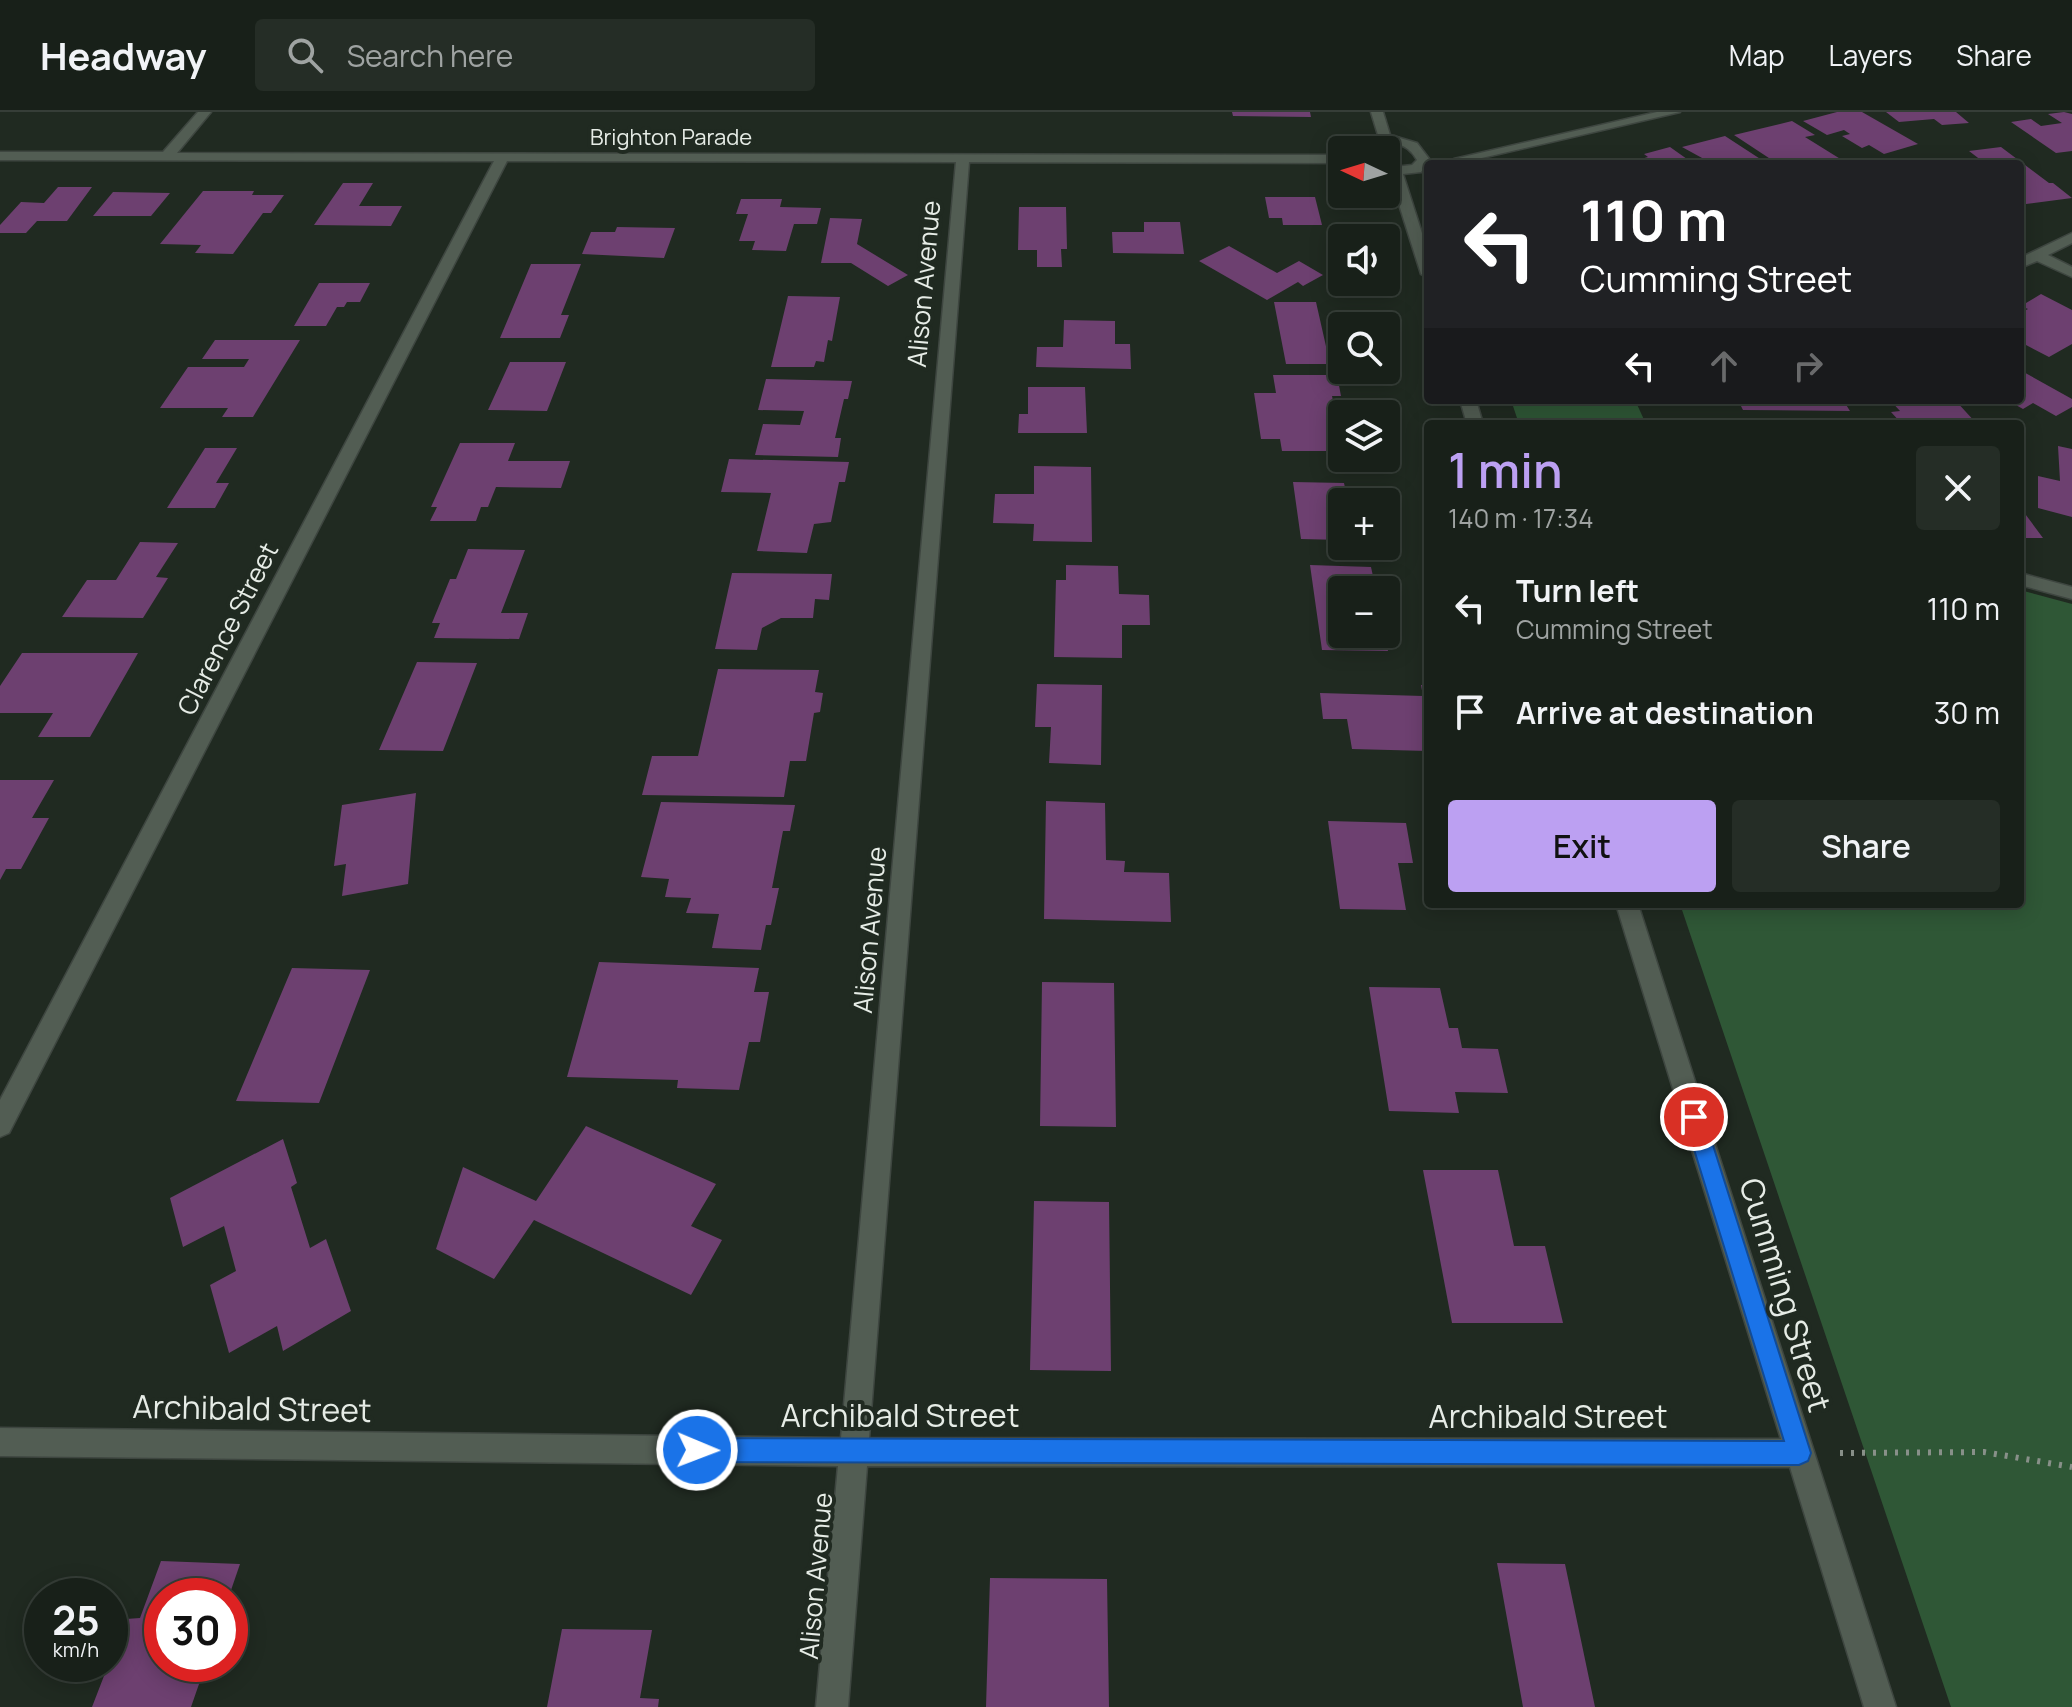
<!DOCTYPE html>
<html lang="en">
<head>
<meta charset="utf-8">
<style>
  :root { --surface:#182019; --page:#252d26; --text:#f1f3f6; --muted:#9fa3a2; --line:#363e38; --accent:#bca0f2 }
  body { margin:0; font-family:Manrope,sans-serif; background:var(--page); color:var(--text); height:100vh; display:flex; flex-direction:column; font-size:30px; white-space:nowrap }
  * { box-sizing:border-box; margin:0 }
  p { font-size:26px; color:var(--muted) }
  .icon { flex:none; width:44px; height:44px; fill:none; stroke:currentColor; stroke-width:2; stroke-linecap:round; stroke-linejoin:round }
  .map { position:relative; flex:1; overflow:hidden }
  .sheet { position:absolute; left:1424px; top:308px; width:600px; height:488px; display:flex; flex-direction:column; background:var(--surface); border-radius:8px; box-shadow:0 4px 20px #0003,0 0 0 2px var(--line) }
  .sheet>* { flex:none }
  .banner { position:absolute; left:1424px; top:48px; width:600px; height:244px; border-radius:8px; box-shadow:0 4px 20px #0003,0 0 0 2px var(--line); background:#202124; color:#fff; overflow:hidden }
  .needle { width:52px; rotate:274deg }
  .controls { position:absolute; left:1328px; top:24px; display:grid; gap:16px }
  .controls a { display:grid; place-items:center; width:72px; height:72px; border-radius:8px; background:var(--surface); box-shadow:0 4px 20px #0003,0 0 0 2px var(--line); font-size:40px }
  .speed { position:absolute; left:24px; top:1466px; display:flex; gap:16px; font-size:40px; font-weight:700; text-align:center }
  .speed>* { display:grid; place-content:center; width:104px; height:104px; border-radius:50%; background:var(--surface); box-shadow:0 4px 20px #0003,0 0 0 2px var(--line); line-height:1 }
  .speed small { font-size:20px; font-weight:400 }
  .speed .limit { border:12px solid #d22; background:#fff; color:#111 }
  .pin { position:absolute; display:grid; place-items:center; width:68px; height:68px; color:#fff; margin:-34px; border:4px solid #fff; border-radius:50%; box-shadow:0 2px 8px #0007 }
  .me { position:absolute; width:88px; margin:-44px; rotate:91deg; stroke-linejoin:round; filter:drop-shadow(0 0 6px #0008) }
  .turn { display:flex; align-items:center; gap:28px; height:168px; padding:0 24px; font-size:36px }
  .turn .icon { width:104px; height:104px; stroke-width:2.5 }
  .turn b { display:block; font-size:56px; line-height:68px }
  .lanes { display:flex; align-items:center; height:76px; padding:0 24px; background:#0003; justify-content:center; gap:40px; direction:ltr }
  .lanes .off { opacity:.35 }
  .round { display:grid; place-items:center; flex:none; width:84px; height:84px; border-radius:8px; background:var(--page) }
  .headline { display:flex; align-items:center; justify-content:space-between; height:136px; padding:0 24px }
  h1 { font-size:48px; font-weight:600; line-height:60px; color:var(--accent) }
  .primary-button { display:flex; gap:16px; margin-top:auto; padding:16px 24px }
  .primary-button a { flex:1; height:92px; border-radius:8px; background:var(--accent); color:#111; font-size:32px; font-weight:600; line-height:92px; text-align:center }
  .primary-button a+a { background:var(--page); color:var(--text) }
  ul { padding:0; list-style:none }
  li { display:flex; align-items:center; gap:24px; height:104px; padding:0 24px }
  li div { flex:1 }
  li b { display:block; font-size:30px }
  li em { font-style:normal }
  header { display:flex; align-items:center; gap:48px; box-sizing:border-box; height:112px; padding:0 40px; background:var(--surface); border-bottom:2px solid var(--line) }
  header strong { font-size:38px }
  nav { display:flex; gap:44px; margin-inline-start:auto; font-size:28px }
  .search { width:560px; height:72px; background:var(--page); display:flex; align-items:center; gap:20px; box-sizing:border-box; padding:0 28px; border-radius:8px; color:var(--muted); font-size:30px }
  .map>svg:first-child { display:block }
  .green { fill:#2f5736 }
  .building { fill:#6d4070 }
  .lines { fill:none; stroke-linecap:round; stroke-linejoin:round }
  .minor-casing { stroke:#3e4640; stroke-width:3 }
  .path { stroke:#889089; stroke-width:6; stroke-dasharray:3 8; stroke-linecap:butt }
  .minor { fill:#525d53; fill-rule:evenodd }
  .route { fill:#1a73e8; stroke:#114b97; stroke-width:2 }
  .labels { text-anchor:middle; stroke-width:8; stroke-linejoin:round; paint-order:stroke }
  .far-street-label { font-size:22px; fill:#e6ece6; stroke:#202a21 }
  .street-label { font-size:26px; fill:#e6ece6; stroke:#202a21 }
  .near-street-label { font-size:32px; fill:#e6ece6; stroke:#202a21 }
</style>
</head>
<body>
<header>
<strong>Headway</strong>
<div class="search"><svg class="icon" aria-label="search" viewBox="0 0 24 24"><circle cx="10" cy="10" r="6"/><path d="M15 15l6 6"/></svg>Search here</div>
<nav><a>Map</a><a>Layers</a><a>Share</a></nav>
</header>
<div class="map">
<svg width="2072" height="1595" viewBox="0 0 2072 1595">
  <rect width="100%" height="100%" fill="#202a21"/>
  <path class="green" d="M1511 288H1635L1646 312H1519Z
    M2020 478 2072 492V1595H1951L1680 792H2020Z"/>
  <path class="building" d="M1232 0H1310L1311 5 1233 4Z
    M1837 0H1862L1918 32 1884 42 1869 33 1862 36 1842 24 1850 22 1844 18 1827 23 1803 9Z
    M1886 0H1956L1969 11 1942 13 1934 7 1899 10Z
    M2064 0 2072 2V39L2056 41 2011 10 2031 7 2041 14 2062 11 2048 2Z
    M1792 9 1815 23 1805 25 1842 48 1827 52H1778L1734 23Z
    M1725 24 1768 52H1713L1682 35Z
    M1670 35 1694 52H1623L1648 45 1644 42Z
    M2001 35 2049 71H2053L2072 86 2026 92 2020 87V52H1986L1969 39Z
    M343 71H373L359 94H402L391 114 314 113Z
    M58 75H92L67 109H37L26 121H0V113L21 90 44 91Z
    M203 79H254L252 83H284L271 101H263L233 142 195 141 201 133 160 132Z
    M113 80 170 81 151 104H93Z
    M1265 85H1315L1322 113H1283L1282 106H1269Z
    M741 87H782L780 95 821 96 817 112H794L786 139 752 138 755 129H739L748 102H736Z
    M1019 95H1066L1067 137H1061L1062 155H1037V138H1018Z
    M830 106 862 107 857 132 908 163 888 174 851 151H821Z
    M1144 110H1180L1184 142 1113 141 1112 120H1144Z
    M617 115 675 116 664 146 582 142 591 120H615Z
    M1229 134 1277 161 1299 149 1323 163 1303 174 1298 170 1267 188 1199 149Z
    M531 152H581L561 203H569L560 226H500Z
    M319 171H370L360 190H347L344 195H337L326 214H294Z
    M2041 182 2072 198V232L2049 245 2026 233 2020 237V201L2028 197 2021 194Z
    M788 184 840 185 832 229 828 228 824 250 816 249 814 255H771Z
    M1274 190H1316L1330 252H1286Z
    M1064 208 1115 209V232H1130L1131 257 1036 255 1037 235H1063Z
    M215 228H300L253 305H222L228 296H160L188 255H244L249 247H202Z
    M510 250H566L547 299 488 298Z
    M2020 258 2072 287V295L2056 304 2033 291 2023 297 2007 288H2020Z
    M1273 263H1337L1341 284H1332L1340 320H1333L1337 339H1282L1280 327H1261L1254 281H1276Z
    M766 267 852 269 848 287H844L835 326H841L838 345 755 343 763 312 800 313 804 299 758 298Z
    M1028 275H1085L1087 321H1018L1019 302H1028Z
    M1738 288H1843L1850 299 1743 298Z
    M1890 288H1955L1977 312H1902L1891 300 1900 299Z
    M1717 306H1759L1762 312H1720Z
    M460 331H515L508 349H570L561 376 496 375 488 395H481L476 409H430L437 395H431Z
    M2058 334 2072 337V405L2038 396V364L2060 369Z
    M205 336H237L216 371H229L215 396H167Z
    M729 347 849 350 845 370H839L831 410 814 412 807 441 757 439 771 381 721 380Z
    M1034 354 1091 355 1092 430 1033 429 1034 412 993 411 995 382H1034Z
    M1293 370 1344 371 1348 390H1342V428L1301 427Z
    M2020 395 2043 426H2020Z
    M140 430 178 431 156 465 168 466 143 506 62 505 87 468H116Z
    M468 437 525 438 501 501H528L519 527 434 526 440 511H432L450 467H456Z
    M1066 453 1118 454 1119 482 1149 483 1150 513H1122V546L1054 545 1056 468H1066Z
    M1310 453 1371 455 1376 478H1342V522H1385L1388 539 1322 538Z
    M732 461 832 462 829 488 815 487 813 506H781L762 516 757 538 715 537Z
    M22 541H138L90 625H38L53 601H0V574Z
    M417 550 477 551 443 639 379 638Z
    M718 557 819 558 815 580 823 581 820 600 814 601 806 649H790L784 685 642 683 652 644H698Z
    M1037 572 1102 573 1101 653 1049 651 1051 615H1035Z
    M1421 573H1428V639L1352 637 1347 607H1323L1320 581 1423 584Z
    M0 668H54L32 706H49L21 757H6L0 768Z
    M416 681 408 772 342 784 346 752 334 754 342 693Z
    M1046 689 1105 691 1106 748 1125 749 1124 760 1169 761 1171 810 1044 807Z
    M661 690 795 693 790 719H783L772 776H779L771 813H766L761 838 712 836 719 802 686 801 691 786 665 785 669 767 641 765Z
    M1328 709 1406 711 1413 751H1398L1406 798 1340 797Z
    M599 850 759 856 754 880H769L760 930H749L739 978 677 976 678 968 567 965Z
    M292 856 370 858 319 991 236 989Z
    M1042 870 1114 871 1116 1015 1040 1014Z
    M1369 875 1440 876 1449 916H1458L1462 936 1498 937 1508 981 1455 980 1459 1001 1389 999Z
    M586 1014 716 1072 691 1114 722 1128 691 1183 534 1108 494 1167 436 1137 463 1055 536 1089Z
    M283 1027 297 1071 291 1075 310 1136 326 1127 351 1199 283 1239 277 1214 229 1241 210 1173 236 1159 224 1114 183 1135 170 1086Z
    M1423 1058H1498L1514 1134H1545L1563 1211H1452Z
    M1034 1089 1109 1090 1111 1259 1030 1258Z
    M161 1449 240 1452 229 1484H162V1552H206L191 1595H92L126 1507 140 1506Z
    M1497 1451 1565 1452 1595 1595H1523Z
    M990 1466 1107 1467 1109 1595H986Z
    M562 1517 652 1518 640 1586 659 1587 658 1595H547Z"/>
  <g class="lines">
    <g class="minor-casing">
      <path id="minor" d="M198 0H211L177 41 1342 43V51L969 50 869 1326 1781 1327 1616 792H1638L1896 1595H1864L1790 1355 867 1354 848 1595H816L838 1354 0 1344V1316L841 1326 956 50 507 49 9 1021 0 1025V988L494 49 0 48V40H163Z
        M1371 0H1383L1390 23 1417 31 1430 48 1421 60 1403 62 1428 140V166L1421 162 1390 64H1386V56L1412 53 1417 48C1400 18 1373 38 1350 38L1358 29 1378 23Z
        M1657 0H1680L1460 51 1454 47Z
        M2072 121V131L2048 143 2072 155V165L2037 149 2020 156V146Z
        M1460 288H1476L1483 312H1467Z
        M2020 461 2072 475V487L2020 473Z"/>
    </g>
    <path class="path" d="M1840 1341 1984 1340 2072 1355"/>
    <use href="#minor" class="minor"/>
  </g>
  <path class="route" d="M1694 996 1701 999 1704 1005 1811 1341 1808 1349 1799 1353 697 1350 688 1347 685 1338 688 1330 697 1326 1784 1329 1684 1005 1687 999Z"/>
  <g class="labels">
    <g class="far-street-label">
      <text x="671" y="33">Brighton Parade</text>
    </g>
    <g class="street-label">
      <text transform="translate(924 172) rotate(-85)" y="9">Alison Avenue</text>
      <text transform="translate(228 517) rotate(-63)" y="9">Clarence Street</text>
      <text transform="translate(870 818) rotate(-85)" y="9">Alison Avenue</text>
      <text transform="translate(816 1464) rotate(-85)" y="9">Alison Avenue</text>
    </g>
    <g class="near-street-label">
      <text transform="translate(1785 1183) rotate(73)" y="11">Cumming Street</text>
      <text transform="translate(252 1297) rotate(1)" y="11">Archibald Street</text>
      <text x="900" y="1315">Archibald Street</text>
      <text x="1548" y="1316">Archibald Street</text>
    </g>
  </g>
</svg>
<div class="controls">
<a><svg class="needle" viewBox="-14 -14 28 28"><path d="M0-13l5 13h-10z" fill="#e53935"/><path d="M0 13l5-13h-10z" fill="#9fa3a2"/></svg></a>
<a><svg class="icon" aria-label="sound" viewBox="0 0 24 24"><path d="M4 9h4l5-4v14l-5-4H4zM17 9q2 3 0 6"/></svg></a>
<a><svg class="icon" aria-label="search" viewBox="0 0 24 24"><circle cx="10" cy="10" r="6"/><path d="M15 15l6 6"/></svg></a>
<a><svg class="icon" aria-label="layers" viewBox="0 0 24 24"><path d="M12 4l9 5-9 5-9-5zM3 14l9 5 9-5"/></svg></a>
<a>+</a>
<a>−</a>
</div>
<div class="speed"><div>25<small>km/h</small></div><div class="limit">30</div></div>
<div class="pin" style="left:1694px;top:1005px;background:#d93025"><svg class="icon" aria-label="arrive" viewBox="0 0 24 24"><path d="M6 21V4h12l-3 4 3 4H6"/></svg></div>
<svg class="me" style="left:697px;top:1338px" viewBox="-20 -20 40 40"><circle r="17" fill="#1a73e8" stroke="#fff" stroke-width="3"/><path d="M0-11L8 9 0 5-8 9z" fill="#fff"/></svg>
<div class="banner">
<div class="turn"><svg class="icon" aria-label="left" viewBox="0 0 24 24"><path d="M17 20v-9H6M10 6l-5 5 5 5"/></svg><div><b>110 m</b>Cumming Street</div></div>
<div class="lanes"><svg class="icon" aria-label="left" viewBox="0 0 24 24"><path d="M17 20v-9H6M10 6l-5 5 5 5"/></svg><svg class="icon off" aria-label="ahead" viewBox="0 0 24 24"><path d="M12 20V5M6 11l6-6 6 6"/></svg><svg class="icon off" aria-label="right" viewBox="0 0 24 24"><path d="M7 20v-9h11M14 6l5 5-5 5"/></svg></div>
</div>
<section class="sheet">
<div class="headline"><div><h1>1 min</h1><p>140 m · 17:34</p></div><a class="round"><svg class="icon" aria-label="close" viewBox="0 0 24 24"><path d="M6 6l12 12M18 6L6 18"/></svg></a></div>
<ul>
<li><svg class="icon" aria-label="left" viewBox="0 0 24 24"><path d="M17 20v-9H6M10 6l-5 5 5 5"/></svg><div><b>Turn left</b><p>Cumming Street</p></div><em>110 m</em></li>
<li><svg class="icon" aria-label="arrive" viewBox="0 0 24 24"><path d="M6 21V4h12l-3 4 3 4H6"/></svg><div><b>Arrive at destination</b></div><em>30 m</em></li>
</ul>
<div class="primary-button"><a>Exit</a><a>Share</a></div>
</section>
</div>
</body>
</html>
